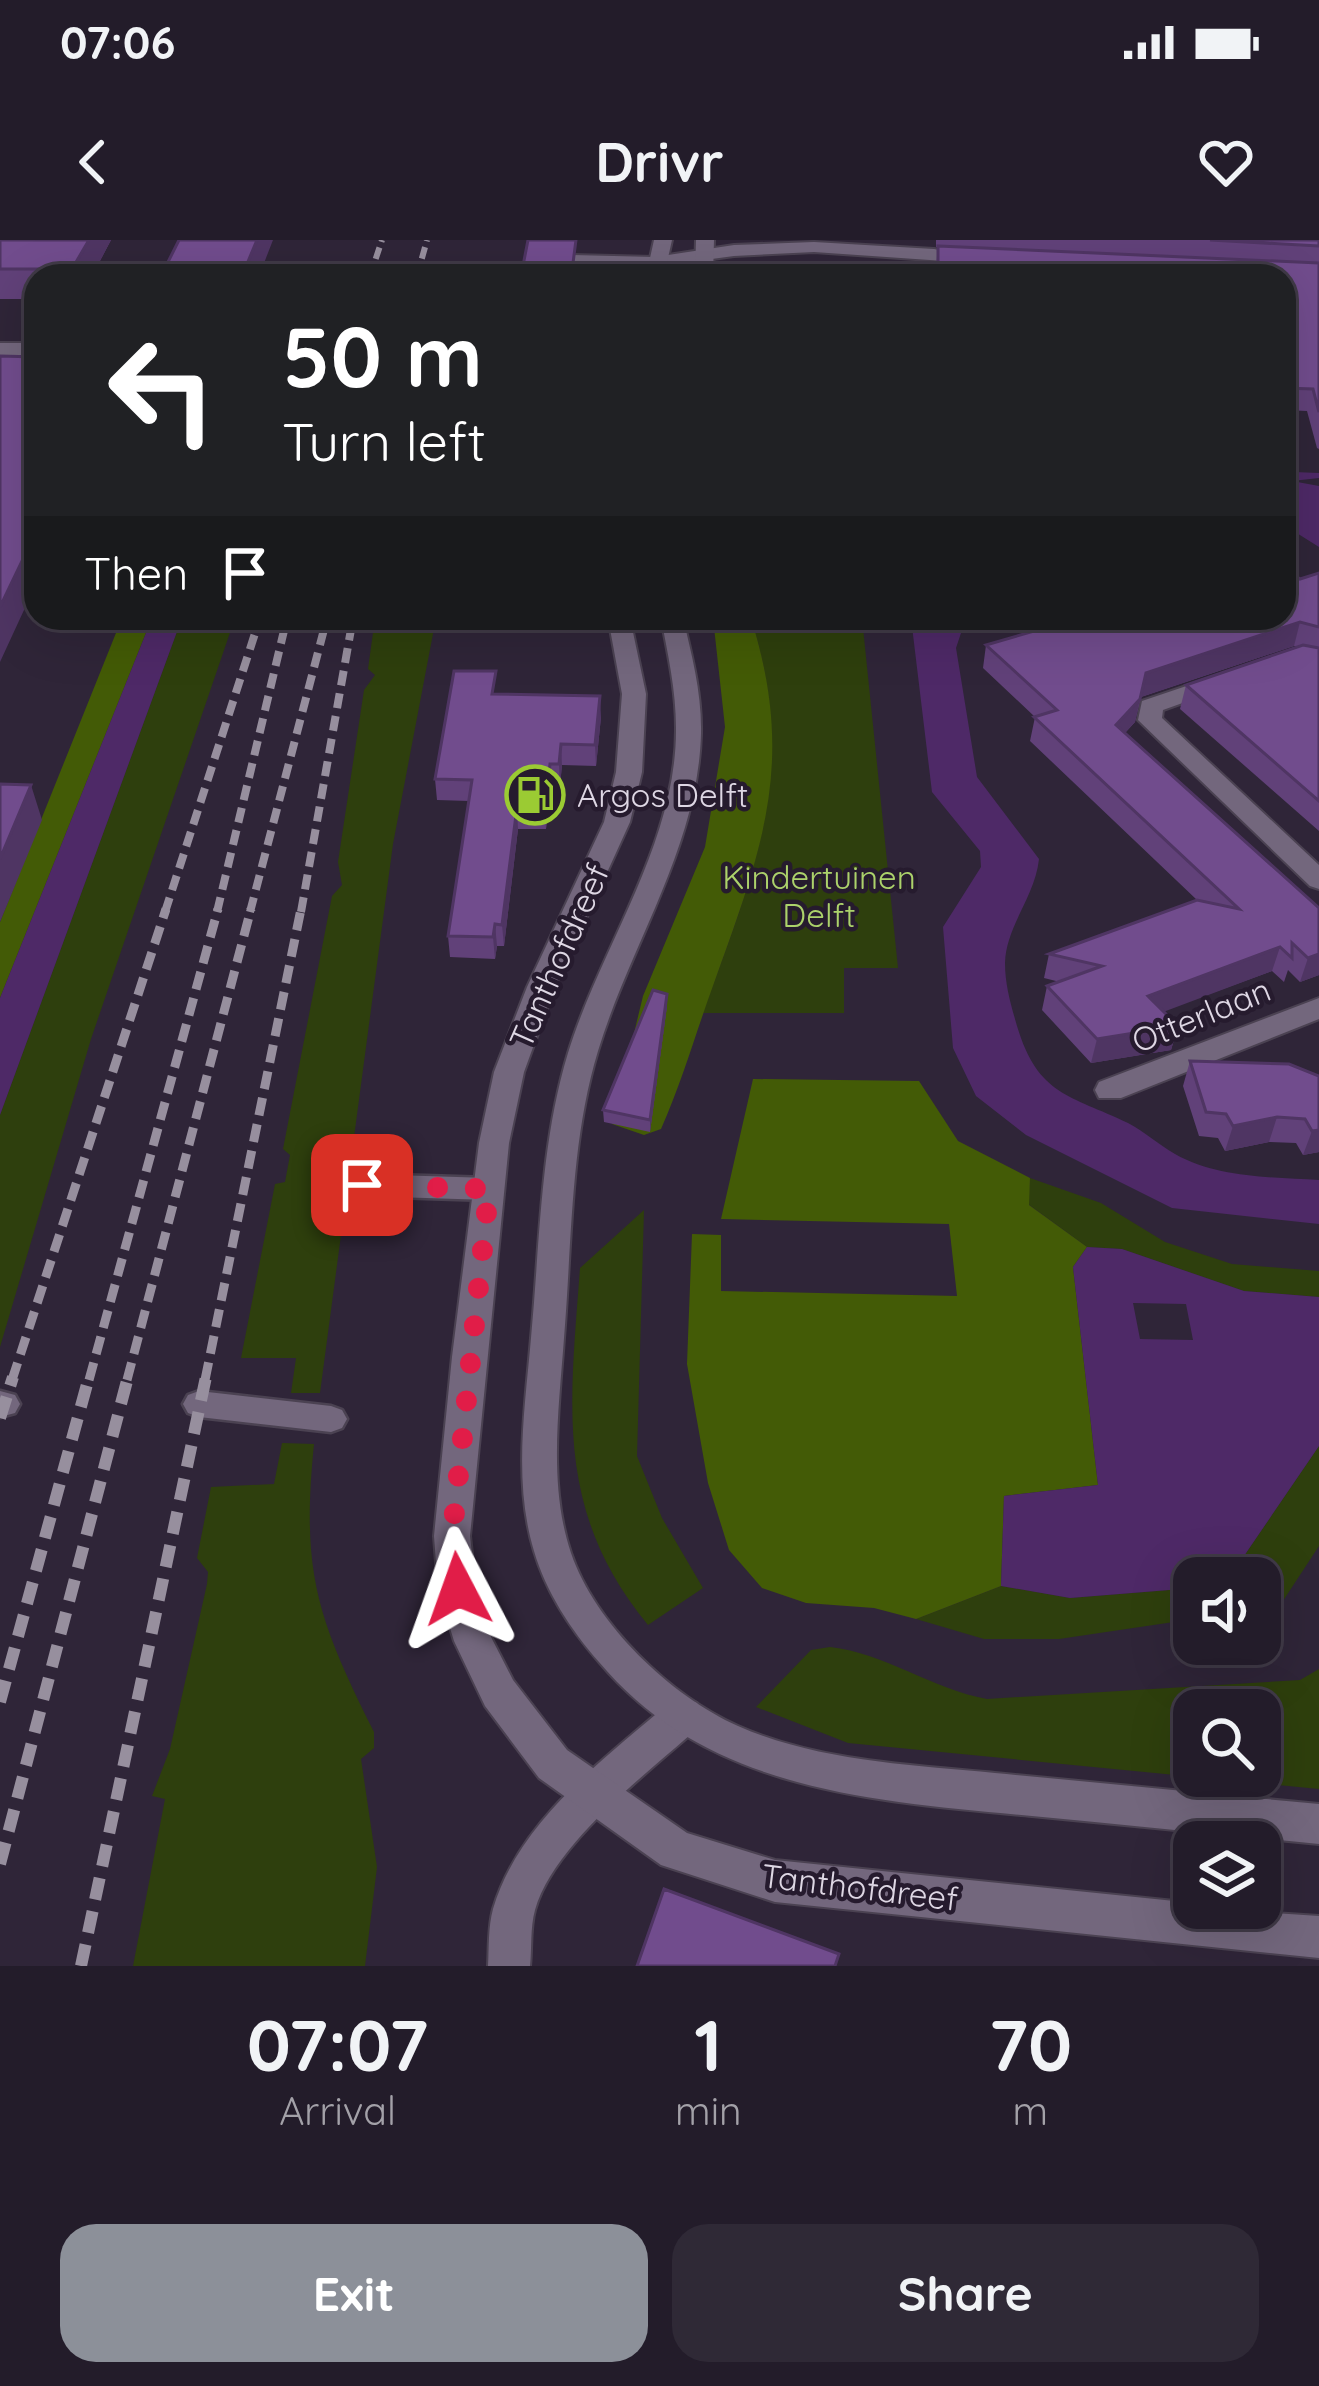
<!DOCTYPE html>
<html lang="en">
<head>
<meta charset="utf-8">
<style>
  :root { --surface:#231c2a; --page:#2f2936; --text:#f1f3f6; --muted:#a3a1a8; --line:#403a47; --accent:#8c9099 }
  body { margin:0; font-family:Quicksand,sans-serif; background:var(--page); color:var(--text); height:100vh; display:flex; flex-direction:column; font-size:45px; white-space:nowrap }
  * { box-sizing:border-box; margin:0 }
  p { font-size:39px; color:var(--muted) }
  .icon { flex:none; width:66px; height:66px; fill:none; stroke:currentColor; stroke-width:2; stroke-linecap:round; stroke-linejoin:round }
  .map { position:relative; height:1726px; overflow:hidden }
  .side { display:flex; flex-direction:column; background:var(--surface); flex:1 }
  .side>* { flex:none }
  .hud { position:absolute; left:24px; top:24px; width:1272px; height:366px; border-radius:36px; box-shadow:0 12px 48px #0002,0 0 0 3px var(--line); background:#202124; color:#fff; overflow:hidden }
  .controls { position:absolute; left:1173px; top:1317px; display:grid; gap:24px }
  .controls a { display:grid; place-items:center; width:108px; height:108px; border-radius:24px; background:var(--surface); box-shadow:0 12px 48px #0002,0 0 0 3px var(--line); font-size:60px }
  .pin { position:absolute; display:grid; place-items:center; width:102px; height:102px; color:#fff; margin:-51px; border-radius:24px; box-shadow:0 6px 18px #0006 }
  .me { position:absolute; width:132px; margin:-66px; rotate:356deg; stroke-linejoin:round; filter:drop-shadow(0 0 9px #0008) }
  .turn { display:flex; align-items:center; gap:42px; height:252px; padding:0 60px; font-size:54px }
  .turn .icon { width:156px; height:156px; stroke-width:2.5 }
  .turn b { display:block; font-size:84px; line-height:102px }
  .then { display:flex; align-items:center; height:114px; padding:0 60px; background:#0003; gap:24px; font-size:45px }
  .eta { display:flex; justify-content:space-evenly; align-items:center; height:204px; text-align:center }
  .eta b { font-size:72px; font-weight:700; line-height:84px }
  .button { display:flex; gap:24px; margin-top:auto; padding:24px 60px }
  .button a { flex:1; height:138px; border-radius:36px; background:var(--accent); color:#fff; font-size:48px; font-weight:700; line-height:138px; text-align:center }
  .button a+a { background:var(--page); color:var(--text) }
  .status { display:flex; justify-content:space-between; align-items:center; height:84px; padding:0 60px; background:var(--surface); direction:ltr }
  .status svg { height:33px; fill:currentColor }
  header { display:flex; justify-content:space-between; align-items:center; height:156px; padding:0 60px; background:var(--surface); font-size:54px; font-weight:700 }
  .map>svg:first-child { display:block }
  .green { fill:#2e3f0d; fill-rule:evenodd }
  .forest { fill:#435b06 }
  .water { fill:#4e2967; fill-rule:evenodd }
  .lines { fill:none; stroke-linecap:round; stroke-linejoin:round }
  .lane-casing { stroke:#4b4252; stroke-width:5 }
  .street-casing { stroke:#4b4252; stroke-width:4 }
  .secondary-casing { stroke:#4b4252; stroke-width:4 }
  .lane { fill:#73677d; fill-rule:evenodd }
  .street { fill:#73677d; fill-rule:evenodd }
  .secondary { fill:#73677d; fill-rule:evenodd }
  .rail-far3 { stroke:#978f9e; stroke-width:6; stroke-dasharray:12 6; stroke-linecap:butt }
  .rail-far2 { stroke:#978f9e; stroke-width:8; stroke-dasharray:15 8; stroke-linecap:butt }
  .rail-far1 { stroke:#978f9e; stroke-width:9; stroke-dasharray:18 9; stroke-linecap:butt }
  .rail { stroke:#978f9e; stroke-width:12; stroke-dasharray:22 12; stroke-linecap:butt }
  .wall { fill:#614179 }
  .shaded-wall { fill:#4f3563 }
  .building { fill:#714c8d; stroke:#4f3563; stroke-width:3 }
  .route { stroke:#e11d48; stroke-width:21; stroke-dasharray:0 37.8 }
  .labels { text-anchor:middle; stroke-width:9; stroke-linejoin:round; paint-order:stroke }
  .poi-label { font-size:33px; fill:#ded7e4; stroke:#261b2e; text-anchor:start }
  .park-label { font-size:33px; fill:#acd26b; stroke:#261b2e }
  .street-label { font-size:33px; fill:#ded7e4; stroke:#261b2e }
</style>
</head>
<body>
<div class="status"><b>07:06</b><svg viewBox="0 0 49 12"><path d="M0 12V9h3v3zM5 12V6h3v6zM10 12V3h3v9zM15 12V0h3v12zM26 1h20v11H26zM47 4h2v5h-2z"/></svg></div>
<header><svg class="icon" aria-label="back" viewBox="0 0 24 24"><path d="M15 5l-7 7 7 7"/></svg>Drivr<svg class="icon" aria-label="heart" viewBox="0 0 24 24"><path d="M12 20l-8-8c-3-5 5-10 8-4 3-6 11-1 8 4z"/></svg></header>
<div class="map">
<svg width="1319" height="1726" viewBox="0 0 1319 1726">
  <rect width="100%" height="100%" fill="#2f2538"/>
  <path class="green" d="M182 378H235L91 799 0 1107V875Z
    M375 378H436L393 604 320 1153H291L296 1118H241L275 944 285 942 290 915 283 909 332 656 342 645 338 622 364 450 375 435 368 429Z
    M751 378H862L898 728H844V773H703C755 628 799 533 751 378Z
    M1030 938 1101 963 1165 1002 1232 1024 1319 1031V1057L1244 1051 1122 1009 1087 1007 1028 964Z
    M644 970 637 1216 662 1278 703 1348 648 1385C554 1271 570 1165 580 1028Z
    M282 1203 314 1204C301 1332 317 1378 374 1492V1508L361 1519 377 1627 365 1726H133L165 1559 152 1556 170 1509 207 1344 208 1332 197 1318 211 1247 274 1244Z
    M1319 1206V1306L1279 1367 1260 1370V1338H1229Z
    M1001 1346 1070 1358 1194 1348V1379L1059 1399H984L916 1379Z
    M830 1407C885 1413 932 1449 987 1459L1300 1440 1319 1429V1549L848 1503 756 1467 811 1410ZM1194 1470H1260V1536H1194Z"/>
  <path class="forest" d="M122 378H152L0 758V682Z
    M713 378H751C796 522 763 607 714 743 696 792 682 842 661 889L644 895 612 884 643 756 705 607 725 487Z
    M753 839 919 841 958 901 1030 938 1029 965 1087 1007 1073 1027 1098 1245 1004 1256 1001 1346 916 1379 874 1368 806 1363 762 1348 729 1310 708 1243 687 1124 692 994 721 995V1051L957 1056 949 984 721 979Z"/>
  <path class="water" d="M1294 232 1319 233V238L1292 241 1319 246V307L1284 285V235Z
    M152 378H182L0 875V758Z
    M911 378H979L964 384 956 408 977 537 1039 619C1035 657 1006 686 1005 723 1005 745 1011 765 1017 786 1038 856 1070 855 1128 883 1145 892 1158 904 1175 914 1217 938 1272 937 1319 940V984L1172 968 1026 895 976 856 953 808 943 687 981 627 980 611 932 552Z
    M1087 1007 1122 1009 1244 1051 1319 1057V1206L1229 1338H1194V1348L1070 1358 1001 1346 1004 1256 1098 1245 1073 1027ZM1133 1063 1186 1064 1193 1100 1140 1099Z"/>
  <g class="lines">
    <g class="lane-casing">
      <path id="lane" d="M362 934 489 938 499 941 503 949 499 957 489 960 362 956 352 953 348 945 352 937Z
        M0 1151 15 1155 20 1164 15 1173 0 1177Z
        M199 1151 331 1166 342 1170 347 1179 342 1188 331 1192 199 1177 188 1173 183 1164 188 1155Z"/>
    </g>
    <g class="street-casing">
      <path id="street" d="M814 2 934 9 982 18 973 23 814 12 734 16 682 23 674 28 572 25 563 20 572 15 655 17 734 5Z
        M0 103H36V115H0Z
        M1222 434 1234 441 1230 446 1163 470 1162 478 1319 625V649L1310 646 1138 480 1142 461Z
        M1319 758V779L1121 858H1099L1095 850 1099 842Z
        M683 1457 697 1463 703 1476 697 1489C647 1533 553 1605 535 1670 530 1688 532 1708 530 1726H488C489 1708 488 1687 493 1669 519 1581 603 1520 669 1463Z"/>
    </g>
    <g class="secondary-casing">
      <path id="secondary" d="M654 0H672L664 36H646Z
        M696 0H714L713 36H695Z
        M608 378H630L646 454 642 532 630 582 555 747 524 832 509 903 470 1296 476 1349 491 1397 513 1440 567 1510 687 1593 775 1620 1194 1663V1668L1319 1676V1718L775 1662 661 1625 539 1538 485 1466 454 1401 438 1349 434 1296 452 1117 479 903 494 832 527 747 604 582 616 532 622 454Z
        M661 378H683C692 416 702 454 701 494 698 607 630 705 598 811 570 903 572 1003 564 1098 559 1168 548 1245 571 1313 595 1384 671 1456 738 1486 817 1521 910 1525 995 1533 1103 1543 1211 1554 1319 1564V1604C1223 1595 1128 1585 1032 1576 875 1561 708 1552 599 1422 571 1390 546 1352 534 1311 513 1242 525 1168 531 1098 540 1003 540 905 568 813 601 706 677 603 676 488 676 450 668 415 661 378Z"/>
    </g>
    <use href="#lane" class="lane"/>
    <use href="#street" class="street"/>
    <use href="#secondary" class="secondary"/>
    <path class="rail-far3" d="M370 36 382 0
      M417 36 427 0"/>
    <path class="rail-far2" d="M165 672 260 378
      M217 672 287 378
      M250 672 327 378
      M301 672 353 378"/>
    <path class="rail-far1" d="M12 1140 166 669
      M89 1140 218 669
      M127 1140 251 669
      M205 1140 301 669"/>
    <path class="rail" d="M0 1178 13 1137
      M0 1462 89 1137
      M0 1624 128 1137
      M81 1726 206 1137"/>
  </g>
  <path class="wall" d="M0 0H111L92 36H36V59H0Z
    M936 0H1319V209L1317 208 1307 171 1284 170V36H935L938 7H936Z
    M1319 333V591L1180 469 1186 445 1299 407 1294 406 1141 457 1135 482 1125 493 1319 668V735L1300 742 1288 730 1284 742 1272 731 1201 757 1163 771 1178 786 1171 810 1091 823 1042 770 1047 746 1060 742 1044 738 1049 714 1197 660 1030 501 1035 477 983 428 986 405 1026 393 1029 378 1300 339Z
    M497 454 601 477 596 526 562 525 560 545H551L546 589H518L504 706H497L495 719 450 717 448 696 469 561 437 560 435 539Z
    M667 766 650 892 604 882 603 870Z
    M1190 821 1319 836V912L1303 915 1296 903 1269 902 1225 911 1218 898 1199 896 1183 846Z"/>
  <path class="shaded-wall" d="M89 0H111L92 36H74L72 29Z
    M257 0H273L259 36H242Z
    M36 292V344L0 422V367Z
    M1300 382 1294 406 1141 457 1146 433Z
    M600 456 601 477 596 526 595 505Z
    M1140 459 1135 482 1111 508 1116 485Z
    M561 504 562 525 560 545 559 524Z
    M550 524 551 545 546 589 545 568Z
    M31 545 42 580 0 682V619Z
    M517 567 518 589 504 706 502 685Z
    M495 684 497 706 495 719 493 697Z
    M1280 707 1272 731 1142 780 1148 756Z
    M1319 714V735L1300 742 1308 718Z
    M667 754V766L650 892V880Z
    M1178 786 1171 810 1091 823 1097 799Z
    M1277 877 1269 902 1225 911 1233 886Z
    M1319 890V912L1303 915 1312 891Z"/>
  <path class="building" d="M0 0H89L72 29H0Z
    M179 0H257L242 36H161Z
    M528 0H576L573 23 616 24V36H521Z
    M1210 0H1319V6Z
    M938 6 1319 23V172L1313 149 1284 148V36H938Z
    M0 116 36 117V292L0 367Z
    M1284 328 1300 339 1319 333V387L1300 382 1146 433 1140 459 1116 485 1319 668V714L1308 718 1292 703V718L1280 707 1148 756 1178 786 1097 799 1047 746 1102 726 1049 714 1197 660 1239 669 1034 477 1057 470 986 405 1041 389 1029 378H1284Z
    M1303 405 1319 408V561L1186 445Z
    M454 431H496L492 454 600 456 595 505 561 504 559 524H550L545 568 517 567 502 685 495 684 493 697 448 696 472 540 435 539Z
    M0 544 31 545 0 619Z
    M653 750 667 754 650 880 603 870Z
    M1190 821 1289 824 1319 836V890L1312 891 1305 879 1277 877 1233 886 1226 874 1206 872Z
    M664 1649 839 1714 835 1726H637Z"/>
  <g class="lines">
    <path class="route" d="M362 945 489 949 452 1296 458 1349"/>
  </g>
  <defs>
    <g id="fuel-ring" transform="scale(3)"><circle r="9.5" fill="#261b2e" stroke="#9bcb33" stroke-width="1.5"/><path d="M-5.5-6h7V0h2V4h1.3V-2.5L3-4.5l.8-.8L6-3V5H2.5V1h-1V6h-7ZM-4.2-4.7v3.2H.2V-4.7Z" fill="#9bcb33"/></g>
  </defs>
  <g fill-rule="evenodd">
    <use href="#fuel-ring" x="535" y="555"/>
  </g>
  <g class="labels">
    <g class="poi-label">
      <text x="577" y="567">Argos Delft</text>
    </g>
    <g class="park-label">
      <text x="819" y="649">Kindertuinen<tspan x="819" dy="38">Delft</tspan></text>
    </g>
    <g class="street-label">
      <text transform="translate(559 716) rotate(-66)" y="12">Tanthofdreef</text>
      <text transform="translate(1201 775) rotate(-22)" y="12">Otterlaan</text>
      <text transform="translate(860 1647) rotate(7)" y="12">Tanthofdreef</text>
    </g>
  </g>
</svg>
<div class="controls">
<a><svg class="icon" aria-label="sound" viewBox="0 0 24 24"><path d="M4 9h4l5-4v14l-5-4H4zM17 9q2 3 0 6"/></svg></a>
<a><svg class="icon" aria-label="search" viewBox="0 0 24 24"><circle cx="10" cy="10" r="6"/><path d="M15 15l6 6"/></svg></a>
<a><svg class="icon" aria-label="layers" viewBox="0 0 24 24"><path d="M12 4l9 5-9 5-9-5zM3 14l9 5 9-5"/></svg></a>
</div>
<div class="pin" style="left:362px;top:945px;background:#d93025"><svg class="icon" aria-label="arrive" viewBox="0 0 24 24"><path d="M6 21V4h12l-3 4 3 4H6"/></svg></div>
<svg class="me" style="left:458px;top:1349px" viewBox="-20 -20 40 40"><path d="M0-17L14 15 0 8-14 15z" fill="#e11d48" stroke="#fff" stroke-width="4"/></svg>
<div class="hud">
<div class="turn"><svg class="icon" aria-label="left" viewBox="0 0 24 24"><path d="M17 20v-9H6M10 6l-5 5 5 5"/></svg><div><b>50 m</b>Turn left</div></div>
<div class="then">Then<svg class="icon" aria-label="arrive" viewBox="0 0 24 24"><path d="M6 21V4h12l-3 4 3 4H6"/></svg></div>
</div>
</div>
<section class="side">
<div class="eta">
<div><b>07:07</b><p>Arrival</p></div>
<div><b>1</b><p>min</p></div>
<div><b>70</b><p>m</p></div>
</div>
<div class="button"><a>Exit</a><a>Share</a></div>
</section>
</body>
</html>
